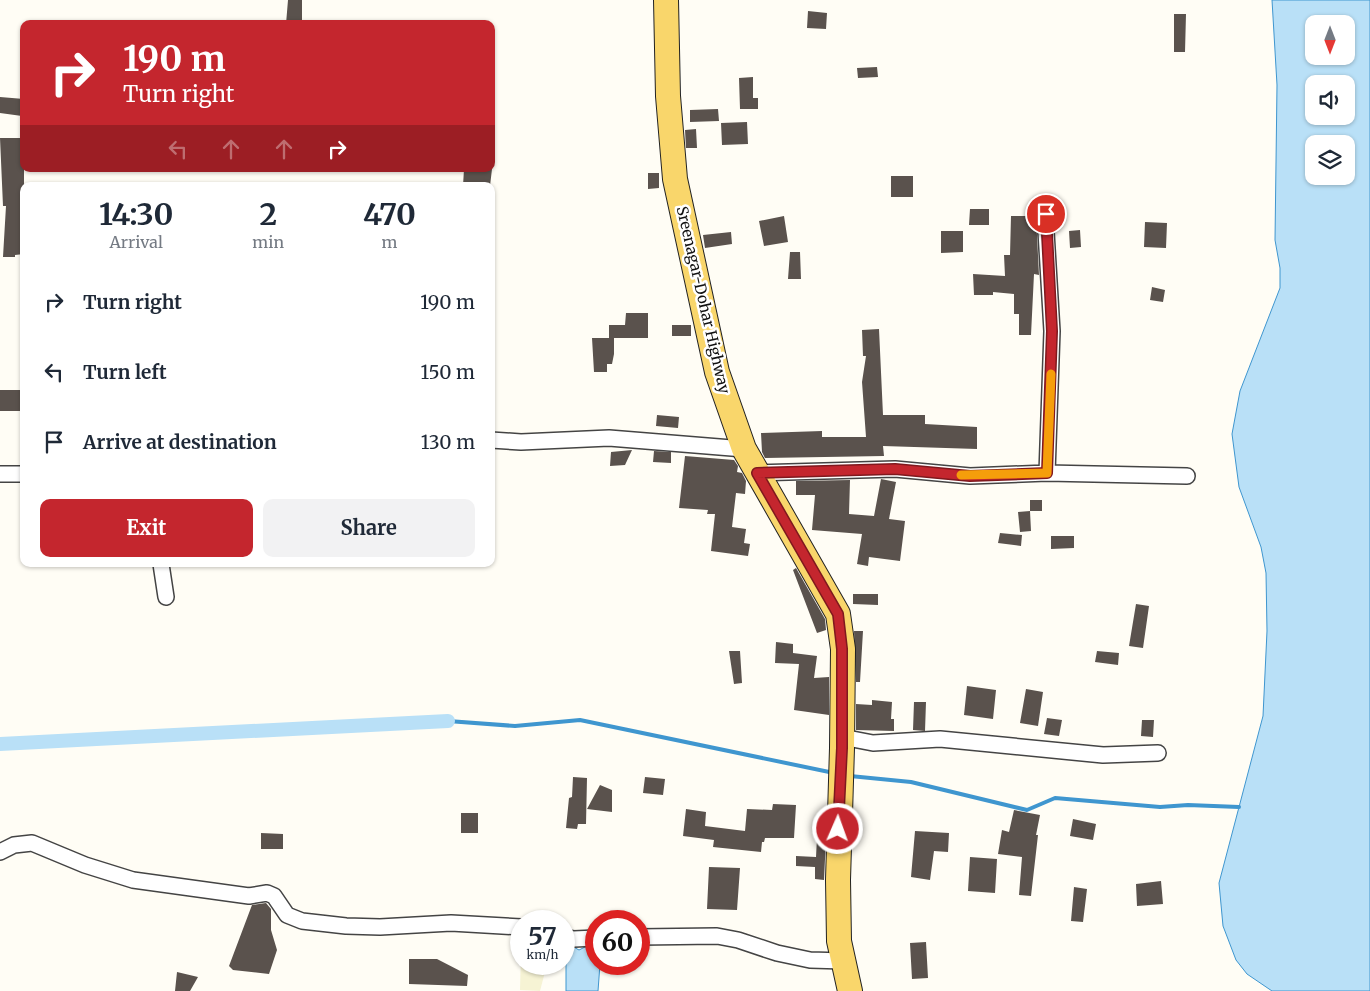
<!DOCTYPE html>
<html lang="en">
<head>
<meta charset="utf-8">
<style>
  :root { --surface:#fff; --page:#f2f2f3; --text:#1f2937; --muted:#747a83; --accent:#c4262e }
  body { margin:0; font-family:Merriweather,serif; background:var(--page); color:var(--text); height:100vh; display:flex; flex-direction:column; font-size:19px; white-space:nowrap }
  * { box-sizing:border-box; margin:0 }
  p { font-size:16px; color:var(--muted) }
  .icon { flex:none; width:28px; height:28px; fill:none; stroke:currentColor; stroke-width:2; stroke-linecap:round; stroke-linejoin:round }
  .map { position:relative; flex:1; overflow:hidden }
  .sheet { position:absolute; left:20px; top:182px; width:475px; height:385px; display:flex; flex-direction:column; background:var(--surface); border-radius:10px; box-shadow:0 1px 4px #0004 }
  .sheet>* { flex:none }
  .hud { position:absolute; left:20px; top:20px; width:475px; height:152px; border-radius:10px; box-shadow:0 1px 4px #0004; background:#c4262e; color:#fff; overflow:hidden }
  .needle { width:32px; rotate:180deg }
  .tools { position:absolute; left:1305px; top:15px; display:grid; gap:10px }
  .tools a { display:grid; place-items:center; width:50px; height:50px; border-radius:10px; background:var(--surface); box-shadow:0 1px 4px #0004; font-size:25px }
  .speed { position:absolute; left:510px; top:910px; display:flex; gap:10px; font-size:25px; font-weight:700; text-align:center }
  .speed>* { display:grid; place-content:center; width:65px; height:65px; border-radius:50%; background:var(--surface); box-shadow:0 1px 4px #0004; line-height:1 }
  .speed small { font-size:12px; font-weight:400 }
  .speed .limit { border:8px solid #d22; background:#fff; color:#111 }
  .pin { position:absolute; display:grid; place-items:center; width:42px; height:42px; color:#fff; margin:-21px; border:2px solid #fff; border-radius:50%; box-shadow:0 1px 5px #0007 }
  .me { position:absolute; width:55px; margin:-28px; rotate:2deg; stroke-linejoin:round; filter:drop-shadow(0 0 4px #0008) }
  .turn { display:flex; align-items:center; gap:18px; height:105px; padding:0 20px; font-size:22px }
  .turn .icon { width:65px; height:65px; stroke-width:2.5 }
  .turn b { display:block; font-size:35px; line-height:42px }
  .lanes { display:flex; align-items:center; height:48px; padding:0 20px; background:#0003; justify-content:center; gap:25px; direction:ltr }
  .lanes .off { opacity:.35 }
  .eta { display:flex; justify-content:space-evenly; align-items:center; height:85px; text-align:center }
  .eta b { font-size:30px; font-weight:700; line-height:35px }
  .primary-button { display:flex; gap:10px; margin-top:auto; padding:10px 20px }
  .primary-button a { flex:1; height:58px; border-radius:10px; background:var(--accent); color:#fff; font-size:20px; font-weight:700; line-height:58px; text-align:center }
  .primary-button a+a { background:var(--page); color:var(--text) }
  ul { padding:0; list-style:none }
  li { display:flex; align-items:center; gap:15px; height:70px; padding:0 20px }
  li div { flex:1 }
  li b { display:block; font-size:19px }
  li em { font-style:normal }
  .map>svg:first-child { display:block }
  .farmland { fill:#f6f3d4 }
  .water { fill:#b9e0f7; stroke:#3f96cf; fill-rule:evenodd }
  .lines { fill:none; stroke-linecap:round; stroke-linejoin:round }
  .stream { stroke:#3f96cf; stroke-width:4 }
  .canal { stroke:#b9e0f7; stroke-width:14 }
  .building { fill:#5a524d }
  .street-casing { stroke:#444; stroke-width:18 }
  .primary-casing { stroke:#222; stroke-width:26 }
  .street { stroke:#fff; stroke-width:15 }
  .primary { stroke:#f9d66b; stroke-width:24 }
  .route-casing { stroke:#7f191e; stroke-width:12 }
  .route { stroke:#c4262e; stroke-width:9 }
  .slow { stroke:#f59e0b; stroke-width:9 }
  .labels { text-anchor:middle; stroke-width:5; stroke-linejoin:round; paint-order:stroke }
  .street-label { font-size:15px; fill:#111; stroke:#fff }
</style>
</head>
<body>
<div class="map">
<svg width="1370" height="991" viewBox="0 0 1370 991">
  <rect width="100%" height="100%" fill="#fffdf5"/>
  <path class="farmland" d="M521 952V964H547L540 991 520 990Z"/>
  <path class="water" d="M1272 0H1370V991H1272L1247 974 1236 960 1223 926 1219 883 1263 716 1267 631 1266 573 1261 547 1239 487 1232 434 1240 391 1280 288V268L1275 240 1277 85ZM1314 24H1346V56H1314ZM1314 84H1346V116H1314ZM1314 144H1346V176H1314Z
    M570 945 579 950 587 946 596 951V964H600L598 991H566V955Z"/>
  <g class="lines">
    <path class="stream" d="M448 721 515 726 580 720 834 773
      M850 776 911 782 1027 810 1055 798 1160 807 1188 805 1239 807"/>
    <path class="canal" d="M0 744 448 721"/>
  </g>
  <path class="building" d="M288 0H302V24H286Z
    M808 11 827 13 826 29 807 28Z
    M1174 14H1186L1185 52H1174Z
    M877 67 878 77 858 78 857 68Z
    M753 77V98H758V109H740L739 78Z
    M0 97 24 99 22 116 0 113Z
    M718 109 719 121 690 122V110Z
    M747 122 748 144 722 145 721 123Z
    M696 129 697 148H686L685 130Z
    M0 138H24V254L15 255V257H3L6 206H3Z
    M464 169H492L490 186H463Z
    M648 173H659V188L648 189Z
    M891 176H913V197H891Z
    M970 209H989V225H969Z
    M784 216 788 242 764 246 759 221Z
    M1011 216H1036L1039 275 1034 274 1031 335H1019V314H1014V294L993 292V295H974L973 274 1005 276 1004 255H1010Z
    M1145 222 1167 223 1166 248 1144 247Z
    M1080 230 1081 247 1070 248 1069 231Z
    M941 231H963V252L941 253Z
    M731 232 732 244 705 248 703 235Z
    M790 252H800L801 279H788Z
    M1152 287 1165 290 1163 302 1150 300Z
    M626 313H648V338H609V325H625Z
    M672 325H691V336H672Z
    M879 329 883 415H925V424L977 427V449L883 446 884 456 765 458 762 452 761 433 822 431V437H866L862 382 866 356H863L862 330Z
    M592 338H614V354L612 364H607V372H594Z
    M0 390H24V411H0Z
    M657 415 679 417 678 428 656 426Z
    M632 450 625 465 610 466 611 452Z
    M654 451 671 452V463L653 462Z
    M685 456 734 460 738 466 737 472 742 473 746 481 745 494 736 493 732 527 746 529 744 543 750 544 748 556 711 551 715 514H707L708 510 679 508Z
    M881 479 896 482 889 519 905 521 900 561 869 557 868 566 857 564 862 534 812 530 815 495H796V481L850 480 849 514 874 516Z
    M1030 500H1042V511H1030Z
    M1030 511 1031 531 1020 532 1018 512Z
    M1000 533 1022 535 1021 546 998 543Z
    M1051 536H1074V548L1051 549Z
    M796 568 825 619 826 630 817 633 793 570Z
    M853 594H878V605L853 604Z
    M1136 604 1149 606 1143 648 1129 646Z
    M854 631H863L860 682H856Z
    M776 642 793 644V653L817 656 814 678 829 677V715L794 710 799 664 775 663Z
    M729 651H740L742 683 734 684Z
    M1097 651 1119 653 1118 665 1095 662Z
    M967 686 996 690 993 719 964 715Z
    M1026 689 1043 692 1038 726 1020 723Z
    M872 700 892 702 891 719H894V731L856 730V704L872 705Z
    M914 702H926L925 731 913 730Z
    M1047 718 1062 720 1059 736 1044 734Z
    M1142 720H1154L1153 737 1141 736Z
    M573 777 587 778 586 824H578L577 829 566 828 569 798 572 797Z
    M645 777 665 779 663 795 643 793Z
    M600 785 612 790V812L587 809Z
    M773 804 796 805 794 838H765L764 842H762L761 852 713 847 714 840 683 836 686 809 706 812 705 826 745 831 747 809 772 810Z
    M1014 810 1040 815 1036 835H1038L1031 896 1019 895 1022 857 998 854 1002 830 1009 832Z
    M461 813H478V833H461Z
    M1073 819 1096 824 1093 840 1070 836Z
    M915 831 949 833 948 852 934 851 930 880 911 877Z
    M261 833 283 834V849H261Z
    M817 838H826L824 880 815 879V867L796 866V856L816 857Z
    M970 857 997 859 995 893 968 891Z
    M709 867 740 868 737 910 707 909Z
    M1161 881 1163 904 1137 906 1136 884Z
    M1074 887 1087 889 1083 922 1071 921Z
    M266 903 271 909V930L277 950 269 974 233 970 229 966 252 905Z
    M926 942 928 978 912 979 910 943Z
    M409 959H437L468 975 467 986 409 984Z
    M177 972 198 977 190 991H175Z"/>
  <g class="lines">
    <g class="street-casing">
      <path id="street" d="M1045 215 1052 331 1047 473
        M491 440 521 442 609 438 744 449
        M757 473 895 469 970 476 1047 473 1187 476
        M0 474H24
        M161 564 166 597
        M842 737 873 743 940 739 1103 755 1158 753
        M0 852 14 845 32 843 85 865 133 880 249 896 267 893 274 896 287 915 302 921 346 926 380 927 451 923 521 927
        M564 937 574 939 596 938
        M639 937 717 936 738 940 777 953 810 960 844 961"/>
    </g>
    <g class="primary-casing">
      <path id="primary" d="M666 0 668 96 675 179 717 372 744 449 838 614 843 649 842 748 838 880 839 941 850 991"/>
    </g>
    <use href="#street" class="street"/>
    <use href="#primary" class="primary"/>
  </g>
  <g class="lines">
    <g class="route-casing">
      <path id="route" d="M838 829 842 748V649L838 614 757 473 895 469 970 476 1047 473 1052 331 1046 214"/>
    </g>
    <use href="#route" class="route"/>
    <path class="slow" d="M961 475 1047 473 1051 374"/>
  </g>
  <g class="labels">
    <g class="street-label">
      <text transform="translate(703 300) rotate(77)" y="5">Sreenagar-Dohar Highway</text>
    </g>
  </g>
</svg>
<div class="tools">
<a><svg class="needle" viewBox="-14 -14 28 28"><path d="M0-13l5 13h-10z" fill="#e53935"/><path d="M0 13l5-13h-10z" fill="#747a83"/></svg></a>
<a><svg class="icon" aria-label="sound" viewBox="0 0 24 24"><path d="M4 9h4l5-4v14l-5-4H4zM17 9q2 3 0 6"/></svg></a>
<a><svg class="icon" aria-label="layers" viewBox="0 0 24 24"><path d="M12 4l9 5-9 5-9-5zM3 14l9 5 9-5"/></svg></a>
</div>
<div class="speed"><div>57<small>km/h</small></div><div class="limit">60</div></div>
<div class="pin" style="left:1046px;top:214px;background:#d93025"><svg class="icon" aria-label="arrive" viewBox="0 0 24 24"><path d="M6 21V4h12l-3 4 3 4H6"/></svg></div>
<svg class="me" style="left:838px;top:829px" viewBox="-20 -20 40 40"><circle r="17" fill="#c4262e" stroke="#fff" stroke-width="3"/><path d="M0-11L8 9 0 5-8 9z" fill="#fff"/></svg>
<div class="hud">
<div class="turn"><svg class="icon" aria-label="right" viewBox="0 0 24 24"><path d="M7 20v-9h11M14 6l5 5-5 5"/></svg><div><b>190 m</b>Turn right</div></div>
<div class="lanes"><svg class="icon off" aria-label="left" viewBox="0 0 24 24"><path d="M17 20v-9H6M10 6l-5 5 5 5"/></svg><svg class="icon off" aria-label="ahead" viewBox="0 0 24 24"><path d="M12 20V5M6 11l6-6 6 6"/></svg><svg class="icon off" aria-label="ahead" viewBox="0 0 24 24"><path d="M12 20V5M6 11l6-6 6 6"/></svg><svg class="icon" aria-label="right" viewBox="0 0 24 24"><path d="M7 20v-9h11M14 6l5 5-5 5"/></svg></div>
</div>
<section class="sheet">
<div class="eta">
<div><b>14:30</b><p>Arrival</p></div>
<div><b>2</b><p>min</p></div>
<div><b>470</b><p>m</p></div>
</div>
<ul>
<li><svg class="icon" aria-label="right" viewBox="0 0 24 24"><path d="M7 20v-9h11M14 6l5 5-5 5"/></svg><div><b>Turn right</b></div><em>190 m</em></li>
<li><svg class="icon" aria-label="left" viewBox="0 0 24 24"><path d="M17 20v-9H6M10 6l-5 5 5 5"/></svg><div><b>Turn left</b></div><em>150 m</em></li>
<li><svg class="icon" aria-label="arrive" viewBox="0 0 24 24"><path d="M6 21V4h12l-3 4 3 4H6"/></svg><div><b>Arrive at destination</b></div><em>130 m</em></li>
</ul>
<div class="primary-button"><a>Exit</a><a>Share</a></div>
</section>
</div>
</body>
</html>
